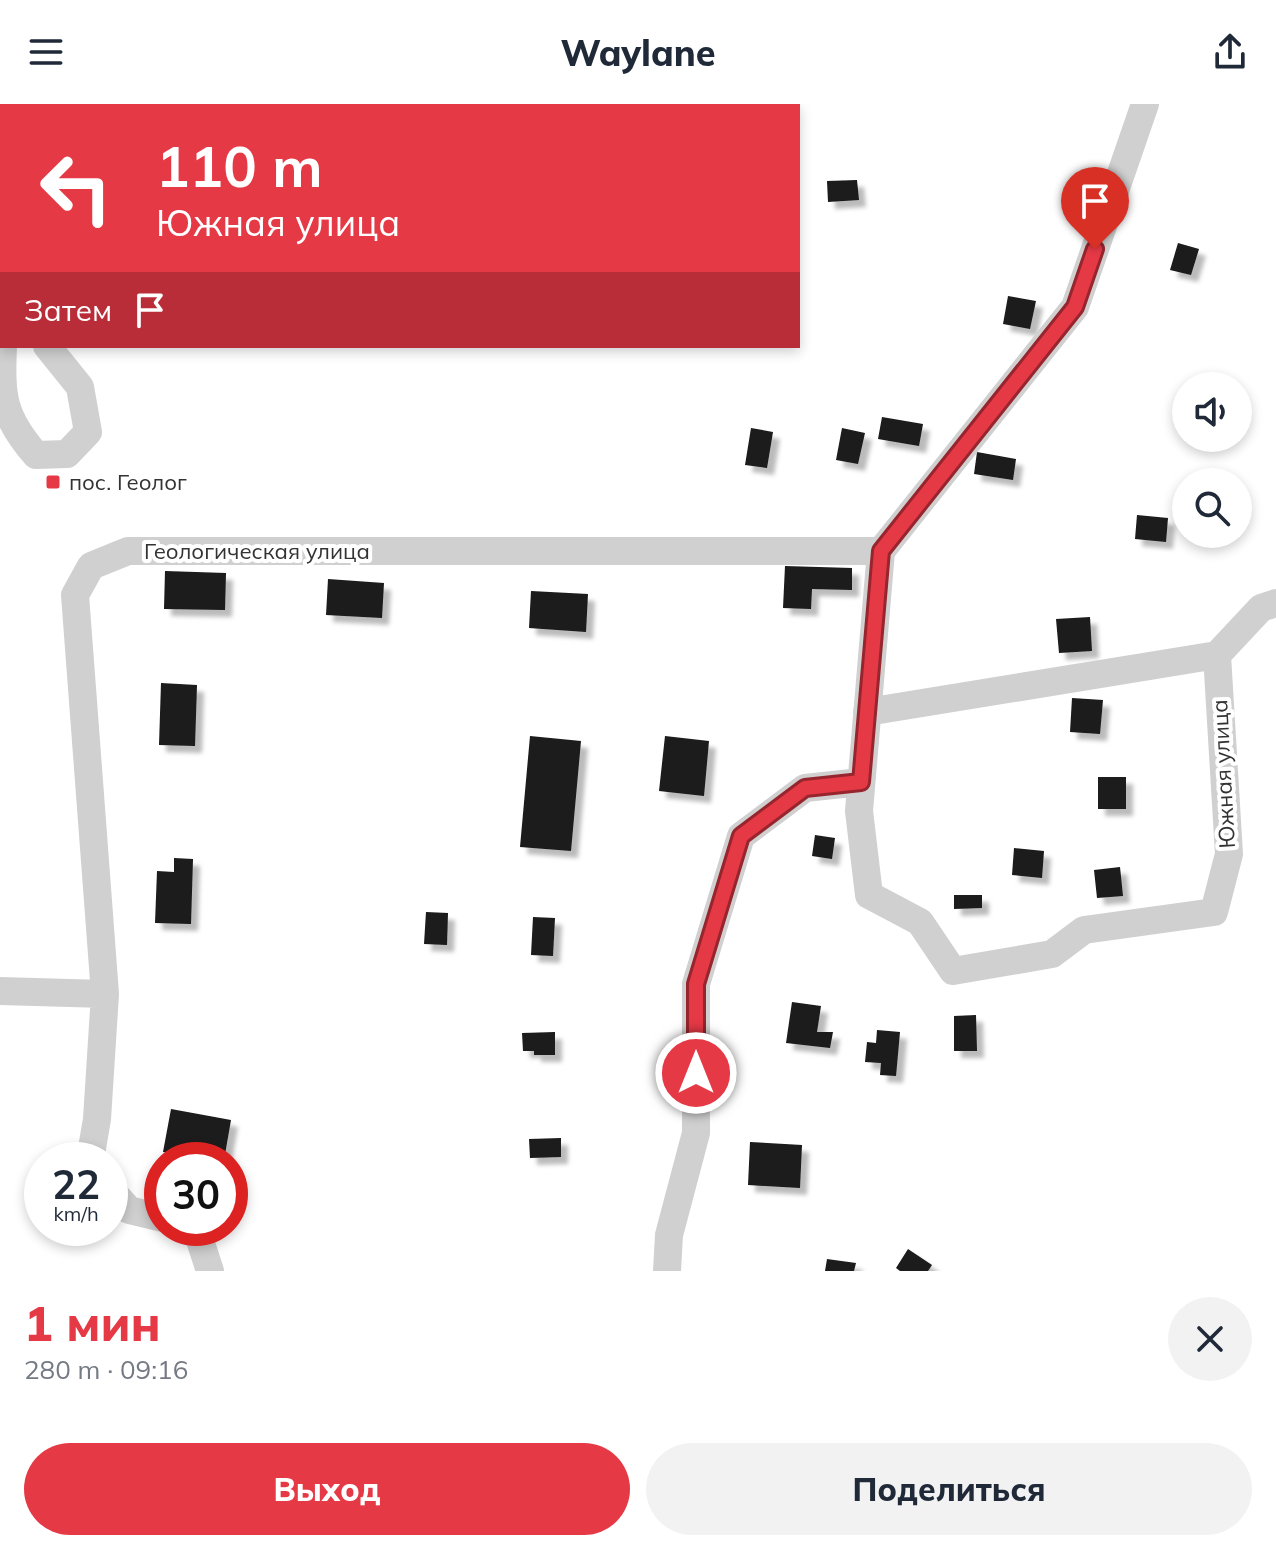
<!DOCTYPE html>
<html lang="ru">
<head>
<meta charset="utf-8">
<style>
  :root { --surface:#fff; --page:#f2f2f3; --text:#1f2937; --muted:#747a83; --accent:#e63946 }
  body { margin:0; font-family:Mulish,sans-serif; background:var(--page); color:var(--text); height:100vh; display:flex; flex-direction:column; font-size:30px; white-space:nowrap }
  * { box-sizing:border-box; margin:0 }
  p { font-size:26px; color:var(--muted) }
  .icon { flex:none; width:44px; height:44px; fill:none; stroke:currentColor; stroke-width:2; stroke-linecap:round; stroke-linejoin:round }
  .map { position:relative; height:1167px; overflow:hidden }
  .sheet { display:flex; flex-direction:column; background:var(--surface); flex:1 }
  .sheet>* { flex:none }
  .banner { position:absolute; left:0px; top:0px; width:800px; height:244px; box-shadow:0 4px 12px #0003; background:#e63946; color:#fff; overflow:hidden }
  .buttons { position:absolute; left:1172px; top:268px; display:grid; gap:16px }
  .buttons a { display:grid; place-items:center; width:80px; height:80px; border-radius:50%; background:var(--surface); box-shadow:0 4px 12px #0003; font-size:40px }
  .speed { position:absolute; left:24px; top:1038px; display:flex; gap:16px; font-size:40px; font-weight:700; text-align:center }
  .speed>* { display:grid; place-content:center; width:104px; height:104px; border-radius:50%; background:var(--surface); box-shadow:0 4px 12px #0003; line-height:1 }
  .speed small { font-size:20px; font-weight:400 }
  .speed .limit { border:12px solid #d22; background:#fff; color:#111 }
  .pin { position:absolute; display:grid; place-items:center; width:68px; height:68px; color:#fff; margin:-82px -34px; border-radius:50% 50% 50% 0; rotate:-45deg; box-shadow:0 0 8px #0007 }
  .pin .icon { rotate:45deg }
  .me { position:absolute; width:88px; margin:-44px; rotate:0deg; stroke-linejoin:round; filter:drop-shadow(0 0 6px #0008) }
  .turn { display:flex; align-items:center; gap:28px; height:168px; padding:0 24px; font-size:36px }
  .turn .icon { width:104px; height:104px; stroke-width:2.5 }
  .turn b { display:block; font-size:56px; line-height:68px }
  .then { display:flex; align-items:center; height:76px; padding:0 24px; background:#0003; gap:16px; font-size:30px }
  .round { display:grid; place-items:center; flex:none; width:84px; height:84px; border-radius:42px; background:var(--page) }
  .headline { display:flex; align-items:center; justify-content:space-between; height:136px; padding:0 24px }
  h1 { font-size:48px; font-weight:800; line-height:60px; color:var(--accent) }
  .primary-button { display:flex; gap:16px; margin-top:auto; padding:16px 24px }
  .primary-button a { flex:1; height:92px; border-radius:48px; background:var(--accent); color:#fff; font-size:32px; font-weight:800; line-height:92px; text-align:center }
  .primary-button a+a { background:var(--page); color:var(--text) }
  header { display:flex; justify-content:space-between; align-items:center; height:104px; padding:0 24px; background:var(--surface); font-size:36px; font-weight:800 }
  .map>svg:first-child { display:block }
  .building { fill:#1a1a1a; filter:url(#shadow) }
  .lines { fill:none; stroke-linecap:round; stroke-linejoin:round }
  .minor { stroke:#d0d0d0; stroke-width:28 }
  .route-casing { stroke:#96252e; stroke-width:20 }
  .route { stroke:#e63946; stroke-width:14 }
  .poi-dot { fill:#e63946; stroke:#fff; stroke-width:3 }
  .labels { text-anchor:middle; stroke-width:8; stroke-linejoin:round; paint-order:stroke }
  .poi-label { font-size:22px; fill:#333; stroke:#fff; text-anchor:start }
  .street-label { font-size:22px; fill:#333; stroke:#fff }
</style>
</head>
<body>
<header><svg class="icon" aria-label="menu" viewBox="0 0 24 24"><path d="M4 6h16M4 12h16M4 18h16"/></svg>Waylane<svg class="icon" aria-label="share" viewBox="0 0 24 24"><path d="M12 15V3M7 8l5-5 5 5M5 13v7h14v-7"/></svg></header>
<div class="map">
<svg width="1276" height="1167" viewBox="0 0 1276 1167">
  <defs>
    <filter id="shadow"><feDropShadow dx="7" dy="7" stdDeviation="2" flood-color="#0004"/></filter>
  </defs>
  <rect width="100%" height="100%" fill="#fff"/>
  <path class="building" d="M857 76 859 96 828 98 827 77Z
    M1178 139 1199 145 1191 171 1170 166Z
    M1008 192 1036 197 1030 225 1003 220Z
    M882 313 923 320 919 342 878 335Z
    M751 324 773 328 767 364 745 361Z
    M842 324 865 329 858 360 836 356Z
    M977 348 1016 355 1013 376 974 370Z
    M1137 411 1168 414 1166 438 1135 435Z
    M785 462 852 464V486L812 485 811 505 783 504Z
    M165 467 226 469 225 506 164 505Z
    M328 475 384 479 382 514 326 511Z
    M531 487 588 490 586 528 529 524Z
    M1090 513 1092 547 1059 549 1056 515Z
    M161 579 197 581 195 642 159 641Z
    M1072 594 1103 596 1100 630 1070 628Z
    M530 632 581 637 571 747 520 743Z
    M665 632 709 637 704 692 659 687Z
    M1098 673H1126V705H1098Z
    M815 731 835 734 832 755 812 752Z
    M1014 744 1044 747 1042 774 1012 771Z
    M174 754 193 755 191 820 155 819 157 767 174 768Z
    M1120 763 1123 792 1097 794 1094 766Z
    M954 791H982V804L954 805Z
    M426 808 448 809 447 841 424 840Z
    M533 813 555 814 553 852 531 851Z
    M792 898 821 902 817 928H833L830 944 786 939Z
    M976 911 977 947H954V912Z
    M877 926 900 928 896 972 880 971 881 959 865 958 867 938 876 939Z
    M555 928V951H534V947H523L522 929Z
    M171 1005 231 1016 224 1056H206L163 1048Z
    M561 1034V1053L530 1054 529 1035Z
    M750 1038 802 1041 800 1084 748 1081Z
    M908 1145 932 1161 928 1167H900L896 1164Z
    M827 1155 856 1159 854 1167H825Z"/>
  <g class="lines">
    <path class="minor" d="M1145 0 1075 203 881 447 859 707 869 791 920 818 953 867 1052 850 1084 826 1214 808 1229 750 1217 551 1261 504 1276 499
      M0 173 2 181
      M3 242C1 292 2 312 36 351L67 350 88 328 80 283 47 242
      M867 608 1217 551
      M0 887 105 890
      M90 1056 97 1015 105 890 75 491 91 462 128 447H881
      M110 1085 129 1106 162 1114
      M196 1124 210 1167
      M667 1167 669 1131 696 1029V880L741 732 805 684 861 678"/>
  </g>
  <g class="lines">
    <g class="route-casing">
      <path id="route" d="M696 969V880L741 732 805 684 861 678 881 447 1075 203 1095 145"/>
    </g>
    <use href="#route" class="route"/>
  </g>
  <rect class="poi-dot" x="45" y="370" width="16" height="16" rx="4"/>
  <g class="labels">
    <g class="poi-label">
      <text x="69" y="386">пос. Геолог</text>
    </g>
    <g class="street-label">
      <text x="257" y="455">Геологическая улица</text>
      <text transform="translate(1223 670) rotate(-93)" y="8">Южная улица</text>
    </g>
  </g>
</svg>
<div class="buttons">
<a><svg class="icon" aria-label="sound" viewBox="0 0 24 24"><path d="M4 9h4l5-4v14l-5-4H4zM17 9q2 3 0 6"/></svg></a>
<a><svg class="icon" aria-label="search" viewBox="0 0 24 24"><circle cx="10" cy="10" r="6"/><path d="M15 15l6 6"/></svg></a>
</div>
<div class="speed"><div>22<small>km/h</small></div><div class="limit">30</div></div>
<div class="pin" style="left:1095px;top:145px;background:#d93025"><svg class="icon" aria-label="arrive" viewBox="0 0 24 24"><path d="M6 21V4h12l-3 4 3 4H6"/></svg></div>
<svg class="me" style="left:696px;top:969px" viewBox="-20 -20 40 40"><circle r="17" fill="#e63946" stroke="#fff" stroke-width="3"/><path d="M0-11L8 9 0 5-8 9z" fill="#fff"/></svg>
<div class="banner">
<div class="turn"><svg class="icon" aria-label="left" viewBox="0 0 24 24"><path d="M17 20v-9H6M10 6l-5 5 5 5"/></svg><div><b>110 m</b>Южная улица</div></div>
<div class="then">Затем<svg class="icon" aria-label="arrive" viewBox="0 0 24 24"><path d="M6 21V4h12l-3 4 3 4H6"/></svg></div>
</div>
</div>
<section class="sheet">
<div class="headline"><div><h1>1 мин</h1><p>280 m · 09:16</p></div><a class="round"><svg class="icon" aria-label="close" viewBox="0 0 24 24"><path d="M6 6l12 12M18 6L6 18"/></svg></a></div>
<div class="primary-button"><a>Выход</a><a>Поделиться</a></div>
</section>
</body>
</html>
